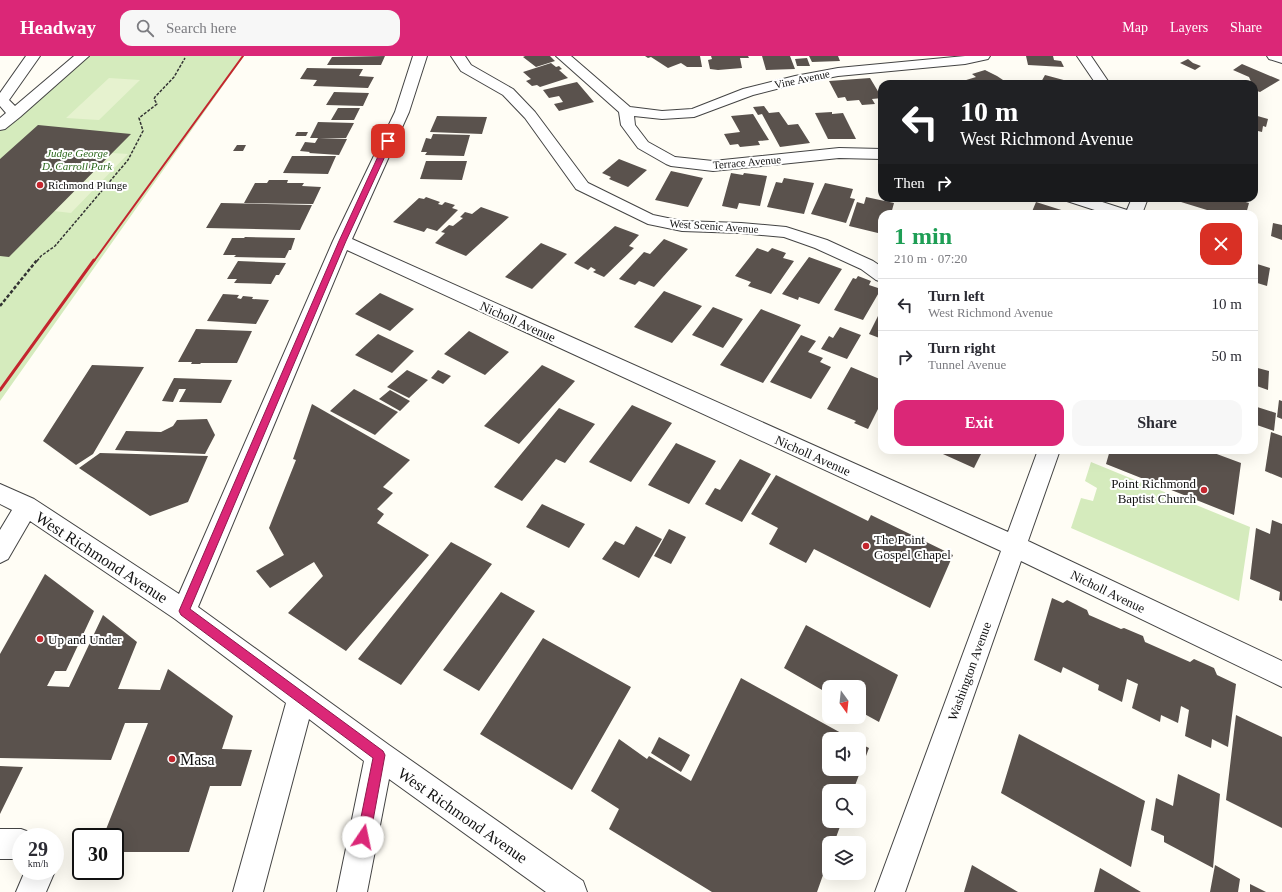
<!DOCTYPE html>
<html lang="en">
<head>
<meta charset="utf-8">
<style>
  :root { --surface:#fff; --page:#f7f7f7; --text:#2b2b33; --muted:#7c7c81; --line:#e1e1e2; --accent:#db2777 }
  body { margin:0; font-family:Georgia,serif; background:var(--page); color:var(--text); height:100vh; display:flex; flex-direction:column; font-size:15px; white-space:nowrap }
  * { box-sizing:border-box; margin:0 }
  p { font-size:13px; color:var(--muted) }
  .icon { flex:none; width:22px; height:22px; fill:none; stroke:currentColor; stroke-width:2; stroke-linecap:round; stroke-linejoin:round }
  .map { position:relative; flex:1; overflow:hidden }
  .side { position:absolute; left:878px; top:154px; width:380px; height:244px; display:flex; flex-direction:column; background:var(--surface); border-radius:12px; box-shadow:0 4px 16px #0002 }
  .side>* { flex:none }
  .guide { position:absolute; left:878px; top:24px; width:380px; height:122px; border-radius:12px; box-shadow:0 4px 16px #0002; background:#202124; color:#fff; overflow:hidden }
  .needle { width:26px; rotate:165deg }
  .buttons { position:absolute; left:822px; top:624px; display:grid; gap:8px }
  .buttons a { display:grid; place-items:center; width:44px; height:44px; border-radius:8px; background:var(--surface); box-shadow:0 4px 16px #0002; font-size:20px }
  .speed { position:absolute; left:12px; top:772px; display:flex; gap:8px; font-size:20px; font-weight:700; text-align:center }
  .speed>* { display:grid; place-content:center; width:52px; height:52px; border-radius:50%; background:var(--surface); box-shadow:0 4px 16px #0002; line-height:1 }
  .speed small { font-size:10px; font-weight:400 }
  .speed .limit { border:2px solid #111; border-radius:6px; background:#fff; color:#111 }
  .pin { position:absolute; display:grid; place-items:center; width:34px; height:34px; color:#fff; margin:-17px; border-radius:8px; box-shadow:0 2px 6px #0006 }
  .me { position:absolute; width:44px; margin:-22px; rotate:11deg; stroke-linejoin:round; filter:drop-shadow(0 0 3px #0008) }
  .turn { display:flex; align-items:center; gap:14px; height:84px; padding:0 16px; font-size:18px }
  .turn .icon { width:52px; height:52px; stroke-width:2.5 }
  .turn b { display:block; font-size:28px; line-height:34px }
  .then { display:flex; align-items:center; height:38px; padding:0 16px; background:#0003; gap:8px; font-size:15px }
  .round { display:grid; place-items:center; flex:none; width:42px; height:42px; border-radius:12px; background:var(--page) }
  .overview { display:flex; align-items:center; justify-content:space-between; height:68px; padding:0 16px }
  h1 { font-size:24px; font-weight:800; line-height:30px; color:#1e9e55 }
  .cta { display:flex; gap:8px; margin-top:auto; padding:8px 16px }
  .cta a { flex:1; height:46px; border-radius:12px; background:var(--accent); color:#fff; font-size:16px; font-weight:800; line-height:46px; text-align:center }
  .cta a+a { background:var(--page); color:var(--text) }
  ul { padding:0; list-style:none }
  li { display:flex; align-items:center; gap:12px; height:52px; padding:0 16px; border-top:1px solid var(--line) }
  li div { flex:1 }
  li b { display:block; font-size:15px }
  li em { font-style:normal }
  header { display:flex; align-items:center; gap:24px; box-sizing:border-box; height:56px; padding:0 20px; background:var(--accent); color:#fff }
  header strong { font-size:19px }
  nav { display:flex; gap:22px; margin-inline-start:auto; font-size:14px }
  .search { width:280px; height:36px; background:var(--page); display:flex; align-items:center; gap:10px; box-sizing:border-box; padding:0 14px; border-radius:12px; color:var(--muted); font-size:15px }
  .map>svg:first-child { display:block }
  .green { fill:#d5ebbd }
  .pitch { fill:#e6f2cf }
  .building { fill:#5a524d }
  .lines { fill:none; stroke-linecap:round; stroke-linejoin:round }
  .minor-casing { stroke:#444; stroke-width:2 }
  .path-far1 { stroke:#333; stroke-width:1.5; stroke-dasharray:3 1.5; stroke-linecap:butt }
  .path { stroke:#333; stroke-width:2.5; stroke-dasharray:3.5 2; stroke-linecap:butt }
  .minor { fill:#fff; fill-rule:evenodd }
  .rail-far1 { stroke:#c4262e; stroke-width:2 }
  .rail { stroke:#c4262e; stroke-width:3 }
  .route { fill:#db2777; stroke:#8e194d }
  .poi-dot { fill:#c4262e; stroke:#fff; stroke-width:1.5 }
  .labels { text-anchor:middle; stroke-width:4; stroke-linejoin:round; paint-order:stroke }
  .far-street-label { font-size:11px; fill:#111; stroke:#fff }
  .far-park-label { font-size:11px; font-style:italic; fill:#2f6b1f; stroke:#fff }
  .far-poi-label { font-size:11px; fill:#111; stroke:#fff; text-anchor:start }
  .street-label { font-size:13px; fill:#111; stroke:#fff }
  .poi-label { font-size:13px; fill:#111; stroke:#fff; text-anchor:start }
  .near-street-label { font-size:16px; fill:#111; stroke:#fff }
  .near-poi-label { font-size:16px; fill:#111; stroke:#fff; text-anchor:start }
</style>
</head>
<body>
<header>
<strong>Headway</strong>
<div class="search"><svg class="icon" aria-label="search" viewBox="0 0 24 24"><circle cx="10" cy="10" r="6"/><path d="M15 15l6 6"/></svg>Search here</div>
<nav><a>Map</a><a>Layers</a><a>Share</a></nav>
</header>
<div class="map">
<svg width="1282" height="836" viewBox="0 0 1282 836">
  <rect width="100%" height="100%" fill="#fffdf5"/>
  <path class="green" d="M85 0H244L0 345V66Z
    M1091 406 1250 471 1239 545 1071 472 1081 442 1093 445 1097 432 1085 425Z"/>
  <path class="pitch" d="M109 22 140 24 99 64 66 62Z
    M112 97 128 98 71 157 54 155Z"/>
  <path class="building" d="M385 0 381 9H327L332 1Z
    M525 0H550L555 5 536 11 523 1Z
    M645 0H700L702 11H687L681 7 668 12 651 1 648 2Z
    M711 0H748L749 2H740L742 12 718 14 710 13 708 4 712 3Z
    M762 0H790L795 13 766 14Z
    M809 0H838L840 5 812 6Z
    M1026 0H1053L1054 4 1061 5 1064 11 1028 9Z
    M807 2 810 10H797L795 3Z
    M1188 3 1193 7 1201 10 1195 14 1180 7Z
    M551 7 556 11 559 10 562 13 559 14 568 22 540 31 537 29 532 30 526 25 531 23 523 16Z
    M1242 8 1280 24 1260 36 1254 34V28H1252L1249 21 1233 14Z
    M307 12 363 13 359 20 374 21 368 32 313 30 317 24 300 23Z
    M985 14 997 20 1009 28H962L966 27 963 25 976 21 972 18Z
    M1045 19 1071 26 1070 28H1040Z
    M870 22 882 42 872 43 875 48 862 49 859 44 847 45 845 41 838 42 829 25Z
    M577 26 594 46 559 55 554 48 563 46 559 40 549 42 543 34Z
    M334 36 369 37 363 50 326 49Z
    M764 50 769 57 779 56 788 69 798 68 810 87 780 91 762 58 758 59 753 51Z
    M338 52H360L354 64H331Z
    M832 56V58L843 57 856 83H828L815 57Z
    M753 58 769 84 758 85 760 89 740 91 738 88 730 89 724 78 740 76 731 60Z
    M1254 59 1268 63 1266 71 1263 70 1262 76 1254 74Z
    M437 60 487 61 482 78 430 76Z
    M318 66 354 67 346 82H319L347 83 339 99 309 97 310 96 300 95 305 86 315 87 318 82H310Z
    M38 69 131 78 9 201 0 200V103Z
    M297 76H308L306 80H295Z
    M433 78 470 79 464 100 425 99 427 96H421L426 82 431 83Z
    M237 89H246L243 95H233Z
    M292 100H336L328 118 283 117Z
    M619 103 647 114 628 131 609 123 611 121 602 117Z
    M426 105H467L462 124 420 123Z
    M671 115 703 122 688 151 655 144Z
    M731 117 743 119 744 117 767 120 760 150 739 147 737 153 722 150Z
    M784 122 814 127 804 158 767 151 776 126 782 127Z
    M269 124H288L287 127H304L302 130 321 131 313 148 244 147 255 127H267Z
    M825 127 853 133 850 142 855 143 846 167 811 158Z
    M426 141 440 146 438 148 442 149 445 146 455 149 452 152 458 154 437 175 427 172 424 176 393 166 419 142 424 143Z
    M866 141 894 147 891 158H882V178L849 170 857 146 864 148Z
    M1183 142H1232L1249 147 1246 158H1220L1181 146Z
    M1036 146 1074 158H1031Z
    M221 147 312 149 300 174 206 172Z
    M481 151 509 161 466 200 435 187 445 177 441 176 449 169 453 170 463 162 460 161 465 156 472 158Z
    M1273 167 1282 169V184L1271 180Z
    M615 170 639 179 629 190 634 192 604 221 593 216 596 214 591 211 588 214 574 207Z
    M245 181 295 182 291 194H289L285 202 234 201 236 199H223L232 182H244Z
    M664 183 688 193 654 231 639 225 635 229 619 223 644 196 650 198Z
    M541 187 567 198 532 233 505 221Z
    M757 192 768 196 772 192 786 197 783 202 794 205 771 238 748 230 751 226 735 220Z
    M809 201 842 213 819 248 799 241 798 244 782 238Z
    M238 205 286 207 279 219H276L271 228 234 227 237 223H227Z
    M1254 207 1270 212 1267 230 1254 226Z
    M858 220 871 225 869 229 881 233 863 264 834 254 853 222 856 223Z
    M664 235 702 250 672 287 634 271Z
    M380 237 414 253 390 275 355 258Z
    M223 238 239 239 237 242 241 243 243 240 253 241 252 243 269 244 256 268 207 265Z
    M713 251 743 263 723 292 692 279Z
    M882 252V283L869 278Z
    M761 253 801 269 763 327 720 309Z
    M840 271 861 279 847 303 821 293 829 280 833 282Z
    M196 273 252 275 237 307H201L200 308H191L192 306H178Z
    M469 275 509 296 485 319 444 298Z
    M378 278 414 295 392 317 355 299Z
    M801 279 816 285 808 296 823 302 820 306 831 311 811 343 770 326Z
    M92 309 144 311 93 398 76 409 43 385Z
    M542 309 575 325 519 388 484 370Z
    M851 311 882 324V345L868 373 854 367 856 365 827 353Z
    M1254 311 1269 315 1268 334 1254 329Z
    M407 314 428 324 409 342 387 331Z
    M438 314 451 320 443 328 431 322Z
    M174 322 232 324 221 347 179 346 186 333H179L173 346 162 345Z
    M354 333 398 356 375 379 330 355Z
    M390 334 410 345 400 355 379 343Z
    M1279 344 1282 345V363L1277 361Z
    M312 348 410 404 383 431 393 437 377 453 384 458 377 467 429 499 346 595 288 557 323 520 314 506 270 532 256 515 284 499 269 472 296 404 293 403Z
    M632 349 672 367 631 426 589 406Z
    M1254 350 1276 357 1274 375 1254 368Z
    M559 352 595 368 565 407 556 403 522 445 494 431Z
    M207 363 215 379 205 398 115 394 126 375 161 376 173 370 177 364Z
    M1271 376 1282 380V422L1265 415Z
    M676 387 716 405 689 448 648 429Z
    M934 394H983L974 412Z
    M1110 394H1206L1241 407 1234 459 1106 408Z
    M100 397 208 400 188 446 150 460 79 412Z
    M740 403 771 418 742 466 705 448 715 432 720 434Z
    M776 419 868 465 871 459 953 499 930 552 814 493 806 507 769 488 778 472 751 458Z
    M542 448 585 468 569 492 526 471Z
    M1272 464 1282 468V545L1279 544 1280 536 1250 523 1256 472 1270 478Z
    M636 470 662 483 639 522 602 503 615 485 624 489Z
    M669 473 686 481 671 508 654 500Z
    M451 486 492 508 401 629 358 603Z
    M45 518 94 555 66 615H55L47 630 69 631 103 559 137 586 118 633 160 634 168 613 233 660 222 693 252 694 241 730H210L189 796H115V781H103L148 667H125L111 704 0 702V598Z
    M501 536 535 555 479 635 443 614Z
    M1052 542 1063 547 1067 544 1087 554 1089 559 1121 573 1124 572 1143 580 1145 586 1190 606 1194 603 1214 612 1217 619 1236 628 1228 691 1212 683 1211 692 1185 680 1189 654 1181 650 1178 667 1161 659 1160 666 1132 652 1138 628 1127 623 1122 646 1098 634 1099 629 1063 611 1061 617 1034 604Z
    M806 569 898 619 879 666 859 655V631H829V638L784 612Z
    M543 582 631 631 572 734 480 678Z
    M741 622 852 683H829V713H859V687L869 692 853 735H829V765H842L834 787H829V802L817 836H712L609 773 619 753 591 735 619 683 647 703 649 700 691 725Z
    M1236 659 1282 681V772L1226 744Z
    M1019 678 1145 745 1131 811 1001 737Z
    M659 681 690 699 681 716 651 697Z
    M0 710 23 711 0 758Z
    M1178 718 1220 738 1213 812 1164 786V780L1151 774 1156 742 1173 750Z
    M972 809 1018 836H964Z
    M1215 809 1240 823 1238 836H1210Z
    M1100 812 1141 836H1094Z
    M1250 828 1266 836H1250Z"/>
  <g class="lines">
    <g class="minor-casing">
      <path id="minor" d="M26 0H40L9 44 15 50 74 0H89L20 61 5 73 0 74V62L6 57 0 50V37Z
        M413 0H427L409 56 352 183 1008 476 1038 394H1060L1028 485 1282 605V631L1021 505 905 836H875L1001 495 347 194 198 551 389 689 583 825 587 836H546L389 723 367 836H337L364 705 309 663 263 836H233L286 647 175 563 30 465 8 503 0 507V474L12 454 0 448V428L34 443 179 538 333 185 395 56Z
        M451 0H465L471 9 513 33 535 56 588 127 653 159 682 165 741 167 786 171 827 184 873 205 882 211V226L876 224 861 213 815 192 784 181 741 177 682 175 648 168 576 133 525 62 503 39 461 15Z
        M556 0H571L630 51 662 55 692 53 743 33 795 20 838 12 965 0H990L988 3 965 8 838 20 796 28 753 39 694 61 662 63 634 60 635 69 648 86 675 101 713 105 839 92 882 93V103L839 102 713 115 671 110 666 108 638 92 621 69 619 56Z
        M1077 0H1091L1110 28H1096Z
        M1267 0H1282V7L1269 3Z
        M1065 142H1090L1127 154 1132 142H1148L1142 158H1107L1067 145Z
        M0 773H21L32 777 33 781H21V803H0Z
        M25 815H55L46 836H16Z"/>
    </g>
    <path class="path-far1" d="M37 205 41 200 55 190 128 104 143 75 139 62 157 48 154 43 155 41 174 21 185 2"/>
    <path class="path" d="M0 250 37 204"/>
    <use href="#minor" class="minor"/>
    <path class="rail-far1" d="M94 205 243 0"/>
    <path class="rail" d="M0 334 94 204"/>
  </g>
  <path class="route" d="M386 83 392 85 346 185 190 553 383 695 385 699 370 781 368 785 363 787 359 785 357 781 373 702 181 559 179 555 339 185Z"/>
  <g class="poi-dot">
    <circle cx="40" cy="129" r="4"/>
    <circle cx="1204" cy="434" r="4"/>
    <circle cx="866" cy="490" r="4"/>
    <circle cx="40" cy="583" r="4"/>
    <circle cx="172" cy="703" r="4"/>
  </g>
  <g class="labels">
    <g class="far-street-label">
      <text transform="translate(802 23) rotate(-12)" y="4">Vine Avenue</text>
      <text transform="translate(747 106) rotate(-5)" y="4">Terrace Avenue</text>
      <text transform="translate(714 170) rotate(4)" y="4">West Scenic Avenue</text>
    </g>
    <g class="far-park-label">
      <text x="77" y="101">Judge George<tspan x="77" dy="13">D. Carroll Park</tspan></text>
    </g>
    <g class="far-poi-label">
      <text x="48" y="133">Richmond Plunge</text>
    </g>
    <g class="street-label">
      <text transform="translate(518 265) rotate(24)" y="5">Nicholl Avenue</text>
      <text transform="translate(813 399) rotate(24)" y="5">Nicholl Avenue</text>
      <text transform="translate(1108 535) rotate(26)" y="5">Nicholl Avenue</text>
      <text transform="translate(969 615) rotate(-70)" y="5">Washington Avenue</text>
    </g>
    <g class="poi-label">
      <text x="1196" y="432" text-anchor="end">Point Richmond<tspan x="1196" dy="15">Baptist Church</tspan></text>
      <text x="874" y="488">The Point<tspan x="874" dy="15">Gospel Chapel</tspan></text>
      <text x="48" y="588">Up and Under</text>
    </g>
    <g class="near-street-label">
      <text transform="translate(102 501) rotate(33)" y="6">West Richmond Avenue</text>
      <text transform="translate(463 759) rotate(35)" y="6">West Richmond Avenue</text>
    </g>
    <g class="near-poi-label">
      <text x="180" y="709">Masa</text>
    </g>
  </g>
</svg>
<div class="buttons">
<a><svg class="needle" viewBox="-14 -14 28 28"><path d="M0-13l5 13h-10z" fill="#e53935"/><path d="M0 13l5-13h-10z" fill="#7c7c81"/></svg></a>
<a><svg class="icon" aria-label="sound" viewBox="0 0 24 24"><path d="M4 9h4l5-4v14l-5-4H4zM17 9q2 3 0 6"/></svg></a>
<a><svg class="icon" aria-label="search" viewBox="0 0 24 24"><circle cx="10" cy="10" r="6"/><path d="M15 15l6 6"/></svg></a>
<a><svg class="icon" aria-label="layers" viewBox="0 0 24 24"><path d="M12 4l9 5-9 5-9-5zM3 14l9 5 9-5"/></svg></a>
</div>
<div class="speed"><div>29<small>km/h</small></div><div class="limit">30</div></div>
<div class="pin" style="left:388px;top:85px;background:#d93025"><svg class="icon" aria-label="arrive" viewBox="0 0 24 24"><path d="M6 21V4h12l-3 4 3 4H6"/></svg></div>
<svg class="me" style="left:363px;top:781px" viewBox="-20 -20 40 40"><circle r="19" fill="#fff"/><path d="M0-13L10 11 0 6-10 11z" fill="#db2777"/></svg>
<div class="guide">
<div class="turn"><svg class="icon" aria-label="left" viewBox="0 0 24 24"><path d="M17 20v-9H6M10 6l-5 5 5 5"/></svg><div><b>10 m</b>West Richmond Avenue</div></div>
<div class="then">Then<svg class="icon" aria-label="right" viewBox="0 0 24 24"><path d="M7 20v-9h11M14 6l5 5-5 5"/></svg></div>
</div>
<section class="side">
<div class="overview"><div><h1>1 min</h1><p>210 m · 07:20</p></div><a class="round" style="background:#d93025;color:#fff"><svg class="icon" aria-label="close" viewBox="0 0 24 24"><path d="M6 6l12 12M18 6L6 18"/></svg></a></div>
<ul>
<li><svg class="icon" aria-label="left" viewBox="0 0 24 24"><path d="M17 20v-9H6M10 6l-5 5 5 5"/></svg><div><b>Turn left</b><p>West Richmond Avenue</p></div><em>10 m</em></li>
<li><svg class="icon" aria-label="right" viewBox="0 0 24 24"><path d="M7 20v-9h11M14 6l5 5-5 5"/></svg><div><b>Turn right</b><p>Tunnel Avenue</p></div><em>50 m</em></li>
</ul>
<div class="cta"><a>Exit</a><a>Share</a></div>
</section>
</div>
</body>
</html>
